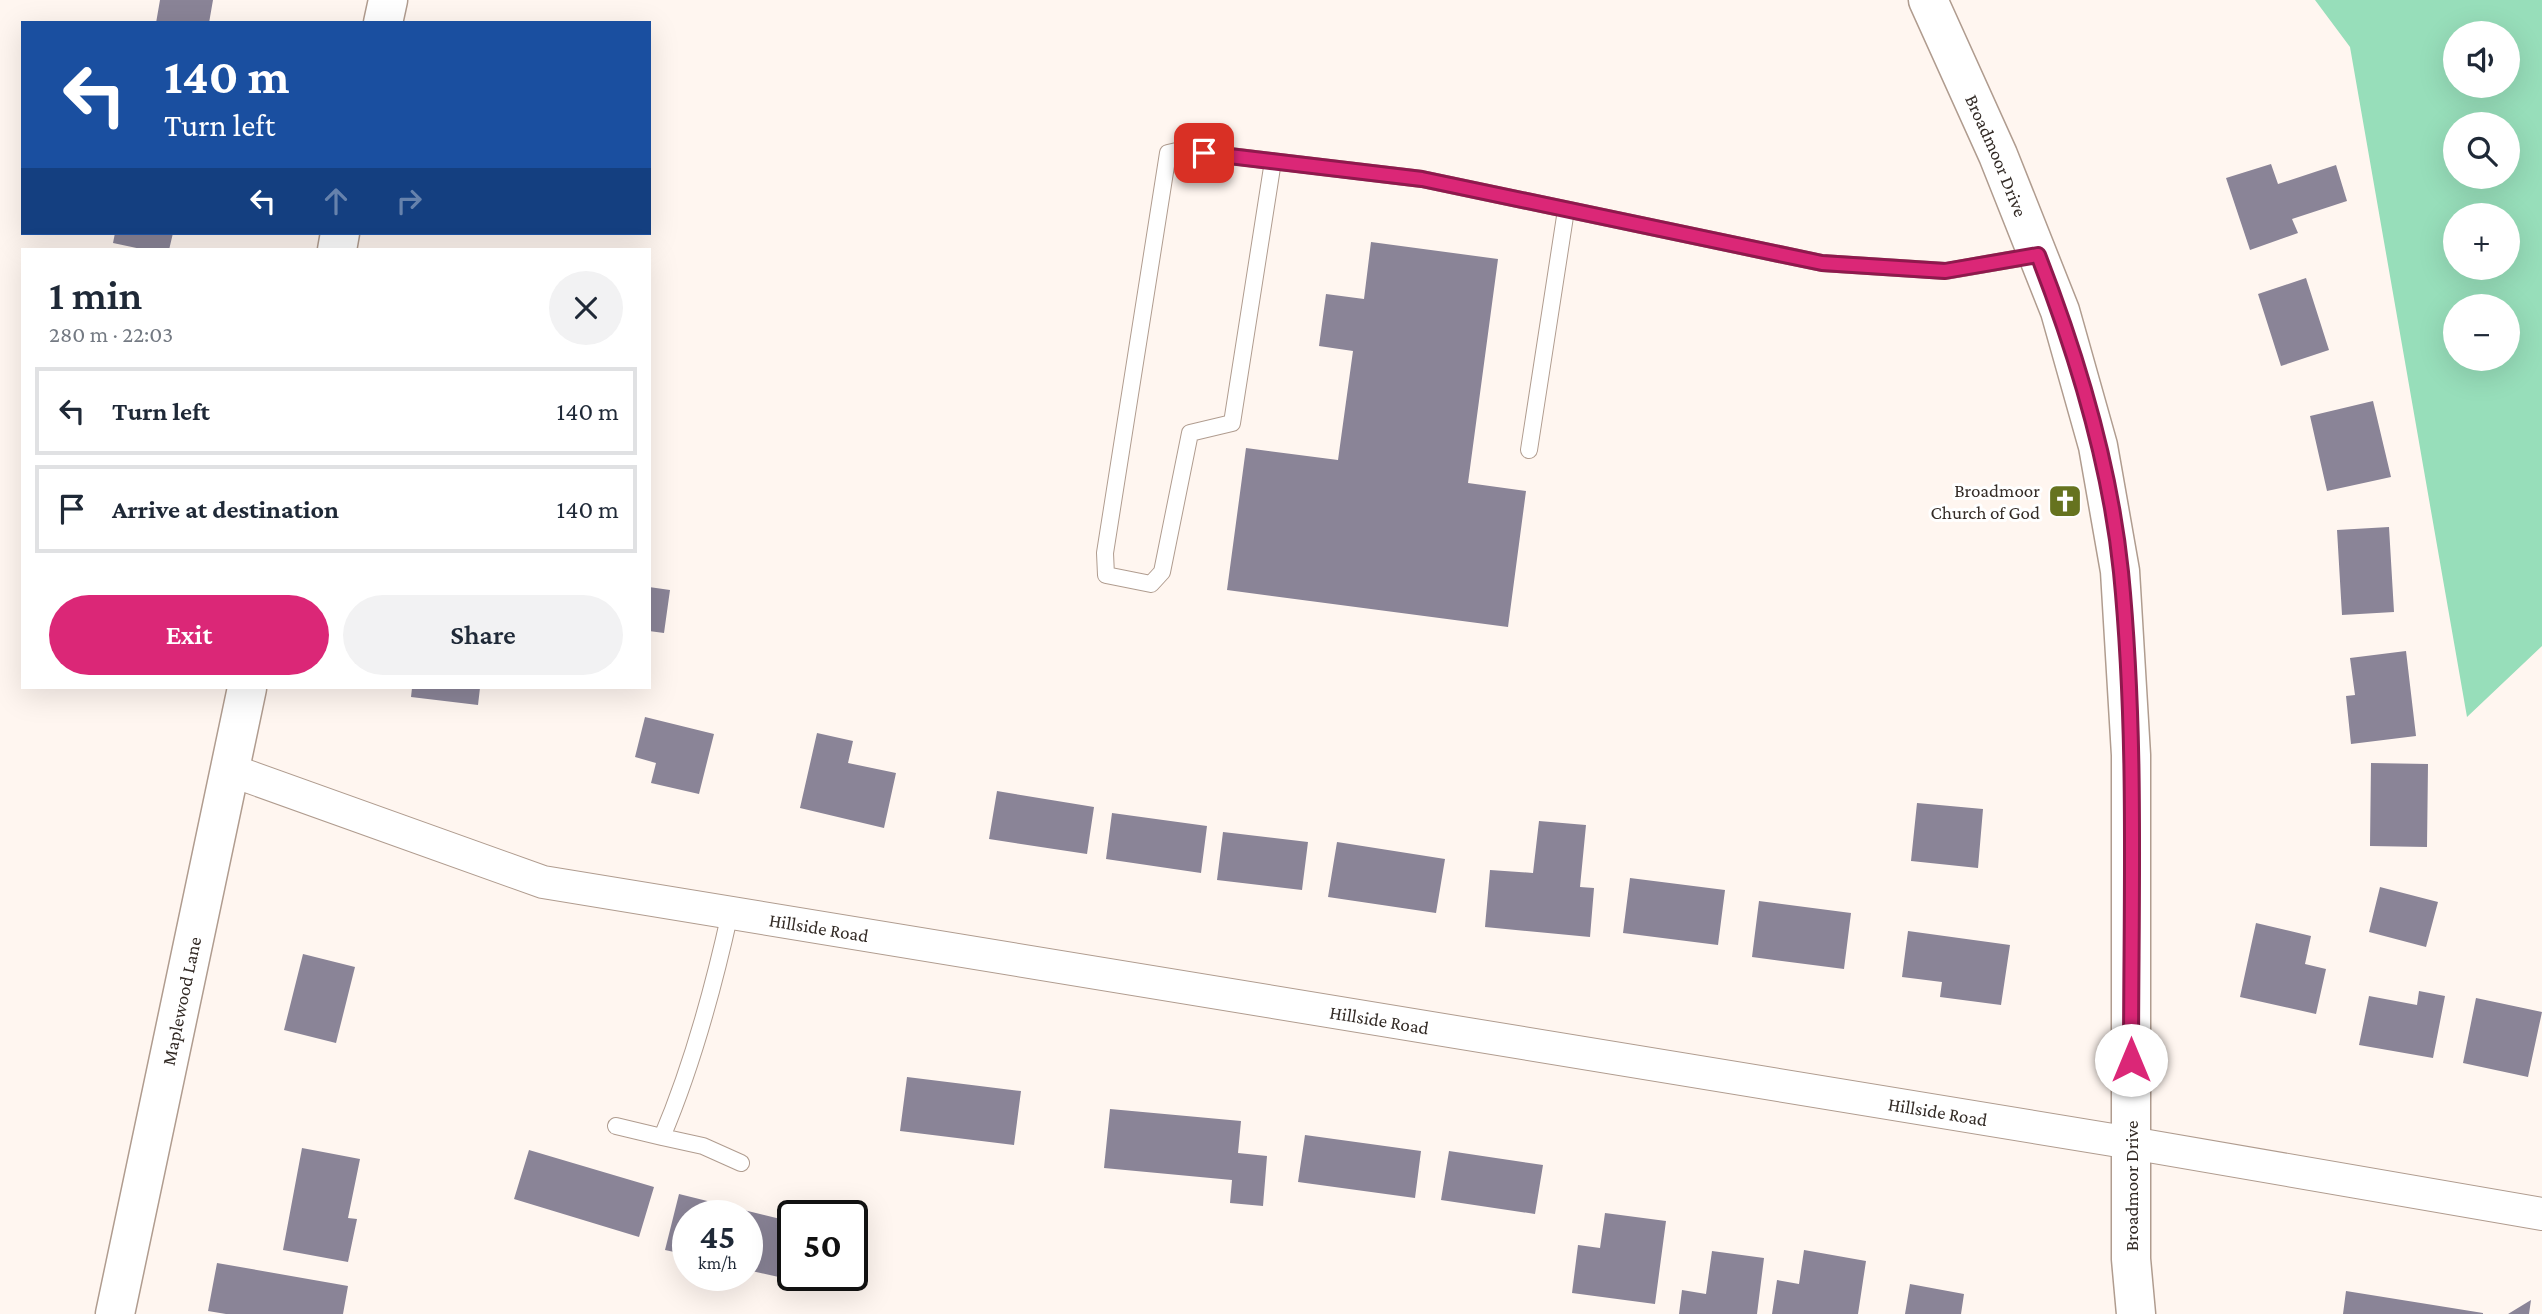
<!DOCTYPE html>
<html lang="en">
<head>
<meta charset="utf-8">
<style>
  :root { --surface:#fff; --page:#f2f2f3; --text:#1f2937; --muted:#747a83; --line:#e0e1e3; --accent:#db2777 }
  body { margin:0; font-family:"Crimson Pro",serif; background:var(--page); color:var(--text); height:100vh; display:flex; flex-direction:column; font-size:26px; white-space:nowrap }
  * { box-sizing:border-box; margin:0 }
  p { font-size:23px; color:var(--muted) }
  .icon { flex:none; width:38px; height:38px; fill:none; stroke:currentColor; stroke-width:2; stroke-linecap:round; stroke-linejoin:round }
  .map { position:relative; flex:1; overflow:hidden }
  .sheet { position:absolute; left:21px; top:248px; width:630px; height:441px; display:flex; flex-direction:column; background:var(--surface); border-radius:0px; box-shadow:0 7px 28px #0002 }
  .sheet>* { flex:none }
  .banner { position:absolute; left:21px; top:21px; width:630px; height:214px; border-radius:0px; box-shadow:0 7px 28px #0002; background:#1a4fa0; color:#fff; overflow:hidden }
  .controls { position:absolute; left:2443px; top:21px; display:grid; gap:14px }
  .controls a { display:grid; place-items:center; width:77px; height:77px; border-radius:50%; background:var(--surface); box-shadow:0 7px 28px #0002; font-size:35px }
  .speed { position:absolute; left:672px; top:1200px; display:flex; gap:14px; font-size:35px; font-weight:700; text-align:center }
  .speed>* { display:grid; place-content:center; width:91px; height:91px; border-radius:50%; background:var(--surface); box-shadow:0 7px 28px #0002; line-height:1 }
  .speed small { font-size:18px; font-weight:400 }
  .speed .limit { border:4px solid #111; border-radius:10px; background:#fff; color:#111 }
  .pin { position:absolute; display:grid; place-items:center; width:60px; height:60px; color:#fff; margin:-30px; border-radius:14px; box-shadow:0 4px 10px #0006 }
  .me { position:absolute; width:77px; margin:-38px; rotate:0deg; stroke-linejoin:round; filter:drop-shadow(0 0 5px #0008) }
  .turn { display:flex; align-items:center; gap:24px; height:147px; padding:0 28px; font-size:32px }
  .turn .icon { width:91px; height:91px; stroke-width:2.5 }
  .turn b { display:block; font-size:49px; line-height:60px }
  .lanes { display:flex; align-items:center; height:66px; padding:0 28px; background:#0003; justify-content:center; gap:35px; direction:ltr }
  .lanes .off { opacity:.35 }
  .round { display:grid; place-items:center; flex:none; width:74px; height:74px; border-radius:37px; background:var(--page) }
  .headline { display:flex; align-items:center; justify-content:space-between; height:119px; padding:0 28px }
  h1 { font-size:42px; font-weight:600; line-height:52px }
  .button { display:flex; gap:14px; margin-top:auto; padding:14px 28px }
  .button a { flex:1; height:80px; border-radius:42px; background:var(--accent); color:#fff; font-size:28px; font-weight:600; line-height:80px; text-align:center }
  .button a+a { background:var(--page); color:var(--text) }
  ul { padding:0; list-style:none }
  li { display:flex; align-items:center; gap:21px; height:88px; margin:0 14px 10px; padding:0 14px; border:4px solid var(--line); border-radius:0px }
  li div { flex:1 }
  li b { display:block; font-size:26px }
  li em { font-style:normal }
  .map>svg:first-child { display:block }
  .green { fill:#97deba; fill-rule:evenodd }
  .building { fill:#8a8497 }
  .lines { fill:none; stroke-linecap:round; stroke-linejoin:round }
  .lane-casing { stroke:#b09c8f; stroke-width:18 }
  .street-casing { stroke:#b09c8f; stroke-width:34 }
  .secondary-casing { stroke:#b09c8f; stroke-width:41 }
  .lane { stroke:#fff; stroke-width:16 }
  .street { stroke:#fff; stroke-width:32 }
  .secondary { stroke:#fff; stroke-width:38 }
  .route-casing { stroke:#8e194d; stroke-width:18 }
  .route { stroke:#db2777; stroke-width:12 }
  .labels { text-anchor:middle; stroke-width:6; stroke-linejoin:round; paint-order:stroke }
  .street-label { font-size:19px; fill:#332b26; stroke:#fff }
  .poi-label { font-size:19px; fill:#332b26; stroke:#fff; text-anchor:end }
</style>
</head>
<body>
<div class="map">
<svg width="2542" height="1314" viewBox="0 0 2542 1314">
  <rect width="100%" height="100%" fill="#fff6f0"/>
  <path class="green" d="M2315 0H2542V646L2467 717 2350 47ZM2455 33H2508V86H2455ZM2455 124H2508V177H2455ZM2455 215H2508V268H2455ZM2455 306H2508V359H2455Z"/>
  <path class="building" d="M160 0H213L209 23H156Z
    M2271 164 2278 184 2336 165 2347 201 2292 219 2298 233 2250 250 2226 178Z
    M115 233H173L169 250H146L113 243Z
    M1371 242 1498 259 1468 483 1526 491 1508 627 1227 590 1246 448 1338 460 1353 351 1319 346 1326 294 1364 299Z
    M2306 278 2329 350 2281 366 2258 294Z
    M2373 401 2391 477 2327 491 2310 416Z
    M2389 527 2394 612 2342 615 2337 530Z
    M649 587 670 590 664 633 649 631Z
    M2406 651 2416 736 2351 744 2346 696 2355 695 2350 658Z
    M412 688H480L478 705 411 697Z
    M645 717 714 734 699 794 651 783 656 763 635 757Z
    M817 733 853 741 848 763 896 773 884 828 800 808Z
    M2371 763 2428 764 2427 847 2370 846Z
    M997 791 1094 807 1087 854 989 839Z
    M1917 803 1983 809 1978 868 1911 861Z
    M1112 813 1207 826 1201 873 1106 859Z
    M1539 821 1586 825 1580 887 1594 888 1590 937 1485 927 1490 870 1533 873Z
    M1223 832 1308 842 1302 890 1217 880Z
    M1337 842 1445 859 1436 913 1328 897Z
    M1630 878 1725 890 1718 945 1623 933Z
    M2380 887 2438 902 2426 947 2369 932Z
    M1759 901 1851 913 1844 969 1752 957Z
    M2256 923 2311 936 2305 964 2326 969 2316 1014 2240 997Z
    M1908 931 2010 945 2001 1005 1940 997 1942 982 1902 977Z
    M303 954 355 967 336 1043 284 1030Z
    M2419 991 2445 996 2433 1058 2359 1045 2369 996 2417 1005Z
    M2476 998 2542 1012 2528 1077 2463 1063Z
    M907 1077 1021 1091 1014 1145 900 1131Z
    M1110 1109 1241 1121 1238 1153 1267 1156 1263 1206 1230 1203 1232 1180 1104 1168Z
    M1305 1135 1421 1151 1415 1198 1298 1182Z
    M302 1148 360 1159 348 1218 357 1219 348 1262 283 1250Z
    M529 1150 654 1187 639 1237 514 1199Z
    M1449 1151 1543 1165 1535 1214 1441 1200Z
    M679 1194 793 1222 792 1280 747 1270V1216H688V1255L665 1250Z
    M1605 1213 1666 1221 1655 1304 1572 1293 1578 1245 1600 1248Z
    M1804 1250 1866 1261 1858 1314H1772L1777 1280 1799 1284Z
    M1712 1251 1764 1258 1757 1314H1679L1682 1290 1706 1294Z
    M217 1263 348 1286 343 1314H226L208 1311Z
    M1910 1284 1964 1294 1961 1314H1905Z
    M2346 1291 2483 1313V1314H2343Z
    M2531 1300 2529 1314H2508Z"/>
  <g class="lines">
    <g class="lane-casing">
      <path id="lane" d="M1273 161 1232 423 1190 433 1162 572 1151 584 1106 575 1105 553 1168 153 1181 150 1422 179 1822 263 1946 271 2037 255
        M1529 450 1566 210
        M616 1126 662 1137C693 1064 713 990 730 913
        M662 1137 703 1146 741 1163"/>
    </g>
    <g class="street-casing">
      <g id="street">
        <path id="s1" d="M230 770 543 882 2131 1143 2542 1214"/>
      </g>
    </g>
    <g class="secondary-casing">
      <g id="secondary">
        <path id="s2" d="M1928 0 1998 155 2060 311 2098 446 2120 571 2131 755V1259L2136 1314"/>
        <path d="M383 23 388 0"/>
        <path d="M337 250 340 233"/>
        <path id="s3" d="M115 1314 247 688"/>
      </g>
    </g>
    <use href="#lane" class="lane"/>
    <use href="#street" class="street"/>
    <use href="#secondary" class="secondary"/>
  </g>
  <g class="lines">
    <g class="route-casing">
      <path id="route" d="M1204 153 1422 179 1822 263 1945 271 2038 255C2077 355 2110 464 2121 572 2137 734 2131 898 2131 1060"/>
    </g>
    <use href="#route" class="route"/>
  </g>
  <defs>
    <g id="church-square" transform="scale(1.75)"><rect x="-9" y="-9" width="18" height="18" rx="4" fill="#66731f" stroke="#fff"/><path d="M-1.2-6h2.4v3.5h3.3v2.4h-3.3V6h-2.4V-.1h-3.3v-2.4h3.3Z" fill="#fff"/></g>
  </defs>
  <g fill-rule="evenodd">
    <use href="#church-square" x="2065" y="501"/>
  </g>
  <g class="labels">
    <g class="street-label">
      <text dy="7" stroke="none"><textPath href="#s2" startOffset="170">Broadmoor Drive</textPath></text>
      <text dy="7" stroke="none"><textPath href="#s1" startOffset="612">Hillside Road</textPath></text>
      <text dy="7" stroke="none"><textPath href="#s3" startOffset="320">Maplewood Lane</textPath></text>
      <text dy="7" stroke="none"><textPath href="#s1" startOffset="1180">Hillside Road</textPath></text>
      <text dy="7" stroke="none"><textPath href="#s1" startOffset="1746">Hillside Road</textPath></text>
      <text transform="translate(2131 1186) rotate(-90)" y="7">Broadmoor Drive</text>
    </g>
    <g class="poi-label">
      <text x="2040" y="497">Broadmoor<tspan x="2040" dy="22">Church of God</tspan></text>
    </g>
  </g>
</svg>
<div class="controls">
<a><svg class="icon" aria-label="sound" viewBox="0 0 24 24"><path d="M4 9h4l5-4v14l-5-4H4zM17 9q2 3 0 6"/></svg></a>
<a><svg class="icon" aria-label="search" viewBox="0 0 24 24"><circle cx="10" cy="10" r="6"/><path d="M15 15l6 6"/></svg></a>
<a>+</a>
<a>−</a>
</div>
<div class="speed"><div>45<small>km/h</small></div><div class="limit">50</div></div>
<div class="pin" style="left:1204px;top:153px;background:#d93025"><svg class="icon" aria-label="arrive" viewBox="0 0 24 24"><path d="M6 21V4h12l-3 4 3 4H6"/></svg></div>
<svg class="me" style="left:2131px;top:1060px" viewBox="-20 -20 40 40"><circle r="19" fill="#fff"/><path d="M0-13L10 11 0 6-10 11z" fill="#db2777"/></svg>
<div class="banner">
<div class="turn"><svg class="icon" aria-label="left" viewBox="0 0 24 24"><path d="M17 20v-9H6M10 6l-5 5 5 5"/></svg><div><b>140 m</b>Turn left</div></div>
<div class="lanes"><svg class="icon" aria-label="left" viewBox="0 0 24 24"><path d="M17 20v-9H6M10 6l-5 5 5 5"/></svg><svg class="icon off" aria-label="ahead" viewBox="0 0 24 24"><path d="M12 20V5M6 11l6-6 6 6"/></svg><svg class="icon off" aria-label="right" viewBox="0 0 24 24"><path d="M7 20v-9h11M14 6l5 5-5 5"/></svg></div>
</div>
<section class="sheet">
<div class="headline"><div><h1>1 min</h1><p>280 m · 22:03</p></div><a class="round"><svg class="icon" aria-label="close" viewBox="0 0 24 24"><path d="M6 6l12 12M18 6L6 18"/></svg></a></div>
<ul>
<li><svg class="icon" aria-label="left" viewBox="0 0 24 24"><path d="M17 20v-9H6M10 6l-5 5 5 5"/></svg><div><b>Turn left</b></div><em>140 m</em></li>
<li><svg class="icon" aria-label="arrive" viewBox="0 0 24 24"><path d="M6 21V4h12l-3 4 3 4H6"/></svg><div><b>Arrive at destination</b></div><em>140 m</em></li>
</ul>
<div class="button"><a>Exit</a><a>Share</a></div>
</section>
</div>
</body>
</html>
